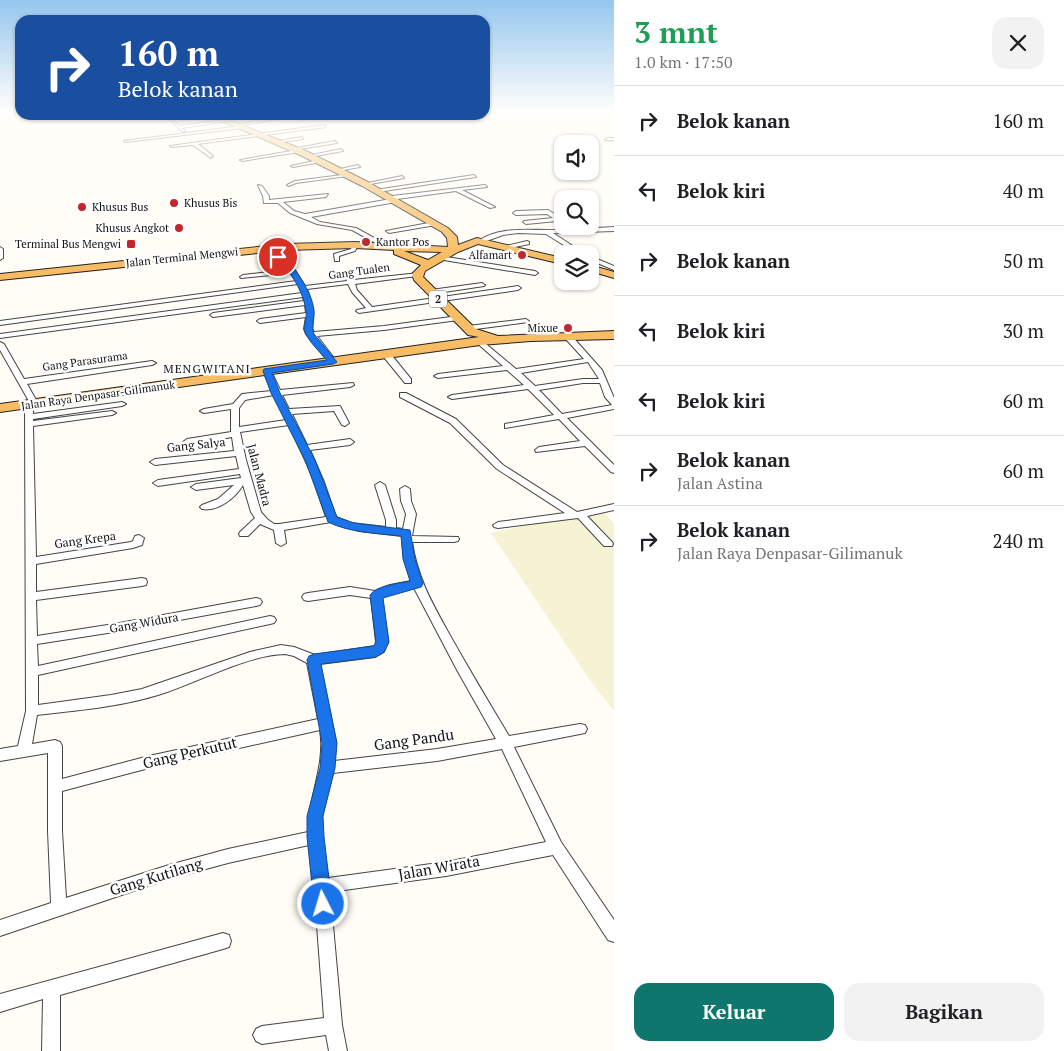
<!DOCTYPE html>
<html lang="id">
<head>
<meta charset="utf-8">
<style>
  :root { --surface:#fff; --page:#f2f2f2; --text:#202124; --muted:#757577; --line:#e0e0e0; --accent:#0f766e }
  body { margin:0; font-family:"PT Serif",serif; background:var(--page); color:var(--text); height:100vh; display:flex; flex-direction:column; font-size:19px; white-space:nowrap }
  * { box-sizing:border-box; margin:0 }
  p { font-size:16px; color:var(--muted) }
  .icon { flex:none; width:28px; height:28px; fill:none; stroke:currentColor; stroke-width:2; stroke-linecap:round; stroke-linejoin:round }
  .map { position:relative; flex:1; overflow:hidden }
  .panel { display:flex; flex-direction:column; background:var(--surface); width:450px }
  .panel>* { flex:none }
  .banner { position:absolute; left:15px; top:15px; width:475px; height:105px; border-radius:15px; box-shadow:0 1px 4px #0004; background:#1a4fa0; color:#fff; overflow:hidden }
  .controls { position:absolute; left:554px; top:135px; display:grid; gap:10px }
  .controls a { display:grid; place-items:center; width:45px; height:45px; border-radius:10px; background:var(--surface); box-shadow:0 1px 4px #0004; font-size:25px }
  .pin { position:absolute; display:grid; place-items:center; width:42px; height:42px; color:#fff; margin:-21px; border:2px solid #fff; border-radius:50%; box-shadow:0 1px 5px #0007 }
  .me { position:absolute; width:55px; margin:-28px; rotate:355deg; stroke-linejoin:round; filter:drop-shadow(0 0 4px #0008) }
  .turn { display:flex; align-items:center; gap:18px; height:105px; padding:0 20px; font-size:22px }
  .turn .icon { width:65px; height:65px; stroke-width:2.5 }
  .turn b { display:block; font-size:35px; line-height:42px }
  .round { display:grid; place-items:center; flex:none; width:52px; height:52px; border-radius:15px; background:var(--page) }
  .overview { display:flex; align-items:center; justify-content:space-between; height:85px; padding:0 20px }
  h1 { font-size:30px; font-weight:700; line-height:38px; color:#1e9e55 }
  .action { display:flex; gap:10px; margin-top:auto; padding:10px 20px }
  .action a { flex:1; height:58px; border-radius:15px; background:var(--accent); color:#fff; font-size:20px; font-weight:700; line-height:58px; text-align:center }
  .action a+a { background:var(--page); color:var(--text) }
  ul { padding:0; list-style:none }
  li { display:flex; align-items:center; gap:15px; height:70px; padding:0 20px; border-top:1px solid var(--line) }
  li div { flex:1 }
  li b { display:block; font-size:19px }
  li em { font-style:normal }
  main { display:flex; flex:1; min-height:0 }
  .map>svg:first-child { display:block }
  .farmland { fill:#f6f3d4 }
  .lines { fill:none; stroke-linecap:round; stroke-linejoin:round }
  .minor-casing { stroke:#444; stroke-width:2 }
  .trunk-casing { stroke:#222; stroke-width:2 }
  .minor { fill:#fff; fill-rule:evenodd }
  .trunk { fill:#f7bc64; fill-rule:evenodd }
  .route { fill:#1a73e8; stroke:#114b97 }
  .poi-dot { fill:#c4262e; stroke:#fff; stroke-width:2 }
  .labels { text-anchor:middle; stroke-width:5; stroke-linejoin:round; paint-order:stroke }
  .far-poi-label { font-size:11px; fill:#111; stroke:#fff; text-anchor:end }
  .far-street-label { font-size:11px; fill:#111; stroke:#fff }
  .shield { fill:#fff; stroke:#585858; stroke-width:1 }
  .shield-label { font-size:11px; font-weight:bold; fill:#111 }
  .far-quarter-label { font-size:12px; letter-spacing:1px; fill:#111; stroke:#fff }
  .street-label { font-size:12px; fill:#111; stroke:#fff }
  .near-street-label { font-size:15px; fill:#111; stroke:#fff }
</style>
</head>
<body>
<main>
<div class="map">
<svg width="614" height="1051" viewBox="0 0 614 1051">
  <rect width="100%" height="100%" fill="#fffdf5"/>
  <path class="farmland" d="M601 509 614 524V711L589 679 491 533Z"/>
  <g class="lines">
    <g class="minor-casing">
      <path id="minor" d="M291 115 294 116 237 126 235 125Z
        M168 118H170L179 126 225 120 227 121 182 128 185 131 183 132Z
        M325 125 326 127 198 144 213 156 211 158 193 145 172 147 170 146Z
        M241 126 242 128 126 142 124 141Z
        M302 137 303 139 276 143 274 142Z
        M607 138H614V140H605Z
        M335 141 337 143 293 150 291 149Z
        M341 149 343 151 309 157 307 156Z
        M297 150 299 152 242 161 240 160Z
        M319 160 321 162 293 167 291 166Z
        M358 165 360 167 338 171 336 170Z
        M350 174 348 176 296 183 289 186 287 185 295 181Z
        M474 175 476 177 378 192 375 190Z
        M402 176 404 178 365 185 363 184Z
        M258 185 262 186 269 196V200L328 194 326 197 283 202 294 211 305 214 391 199 389 198 392 196 485 185 487 187 462 190 495 207 490 208 456 191 397 199 399 200 396 202 311 217 320 222 356 228 387 245 388 246 385 248 352 230 317 224 290 213 278 203H264L263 196Z
        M548 210 561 218 562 224 557 221 526 224 523 222 524 221 553 218 547 214 516 215 513 213 516 211Z
        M434 222 437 224 436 225 389 233 386 231Z
        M614 227V231L553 233 585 254H578L546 234 518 233 503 235 481 243 478 241C499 227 523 230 547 230 569 230 592 228 614 227Z
        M527 241 529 242V244L505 249 502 247Z
        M353 244 358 245 355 251 339 256V261H335L334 254 351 249Z
        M269 246 295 270 305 286 347 281 345 274 348 272 351 274 353 280 419 273 420 274 417 276 355 284 357 290 372 307 518 286 521 288 518 290 359 313 356 311 357 310 366 308 352 292 348 284 307 289C313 304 314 314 312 329L314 332 384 326 458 316 461 318 458 320 384 330 317 336 337 362 333 364H330L306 334 304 329 306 317 260 323 257 321 260 319 306 313 305 305 213 317 210 315 213 313 304 301 303 297 0 338V334L302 293 298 284 0 325V321L296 281 291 273 241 278 240 277 243 275 288 270 267 249V247Z
        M0 247 3 249V258L0 260Z
        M440 256 535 271 538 273 535 275 438 259V257Z
        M590 256 614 266V270L590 260Z
        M482 283 485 285 484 286 431 294 428 292 431 290Z
        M526 319 529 321 528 322 468 330 464 328 468 326Z
        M564 334H570L602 370 614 398V409L567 418 614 465V473L611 472 585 446 536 452 535 450 539 447 580 441 559 419 505 428V424L554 415 528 389 452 399 448 397 452 395 524 385 507 370 438 378 434 376 438 374 503 366 477 343 476 341 480 339 516 369 584 359 563 336ZM588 362 599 379H583L535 386 521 373ZM583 383H600L605 397 612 405 562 414 539 390Z
        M0 342 4 344 24 379 152 361 156 363 152 365 27 384 39 405 38 407H33V414L122 402 126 404 122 406 33 419V421L112 411 116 413 112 415 33 426 36 557 131 542 133 541 135 536 139 535 144 538 142 545 133 548 36 564V592L142 578 146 579 147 582 146 585 142 586 36 600 37 636 114 624 256 598 260 599 262 602 260 605 256 606 114 632 37 644 38 666 270 616 274 617 276 620 274 623 270 624 38 675V705L111 695 142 689 250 652 281 645 294 647 315 655 375 646 376 642 371 598 350 595 308 601 304 600 302 597 304 594 308 593 350 587 375 591 390 585 411 581 404 559 402 536 359 531 331 522 284 530 286 543 281 546 276 543 274 530 260 524 248 536H240L239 534 240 532 255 518 251 512 243 485C235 498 218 512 202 509L200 507 202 505 218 499 234 485 196 490 191 487 196 484 241 478 240 474 158 486 153 483 158 480 239 469 236 456 155 465 150 462 155 459 234 451 232 437 187 445 183 442 187 439 231 432V409L204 413 200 411 204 409 233 404 242 394 272 391 263 371 264 369H270L280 390 353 383 354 385 350 387 282 395 289 409 340 406 349 423 345 426 342 425 334 411 292 414 307 445 350 439 354 442 350 445 310 450 324 482 336 517 351 523 386 527V520L375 485 380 482 385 485 396 520V528L403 529 406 514 401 501 400 489 405 486 410 489 411 501 416 514 412 536 458 537 459 539 458 541 454 542H412C417 576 431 601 447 630 467 666 488 701 509 736L580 724 585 725 587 729 585 733 580 734 514 747 561 842 614 920V942L608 940 553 855 446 876 330 892 342 1025 347 1051H329L326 1035 262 1044 256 1041 253 1035 256 1029 262 1026 324 1018 314 886 309 845 228 863 169 879 0 936V920L51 903 48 831V753L0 761V749L18 746 26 711 25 405 30 403 0 350ZM274 395 286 420 239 427V408L245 400ZM289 425 311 473 326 517 279 524H274L267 519 261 512 246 460 240 432ZM414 588 457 670 496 739 437 749 334 761 336 743 320 664 375 657 384 652 388 642 382 597 392 592ZM285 654 294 656 307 663 318 719 149 756 62 779V746L60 742 55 740 32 744 37 715C78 710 119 707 158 695 197 683 246 655 285 654ZM320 730C326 765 308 797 308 832L228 849 169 865 66 898 62 831V791L149 768ZM502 749 546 842 446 862 328 878 322 837V816L333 773 437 761Z
        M383 352H389L411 379V383H405L383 356Z
        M400 393H406L456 419 503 465 577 512 614 504V510L587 516 612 542 613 544 612 546H604L578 518 498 528 494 527 493 525 498 522 565 513 497 469 450 423 400 397Z
        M223 933 229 935 231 941 229 947 223 949 60 995V1051H42L43 999 0 1012V994Z"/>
    </g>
    <g class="trunk-casing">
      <path id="trunk" d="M208 115H217L306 151 368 182 448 228 457 237 458 245 477 238 562 258V264L478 244 458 252 425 271 423 277 476 329 498 336 614 331V339L531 341 480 345 0 412V404L479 337 468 335 414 280 412 274 421 265 394 254V250L355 248 286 250 0 280V274L286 244 355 242 448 247 447 238 442 232 362 186 300 155ZM404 251 442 252 428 260Z
        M590 265 614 272V278L590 271Z"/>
    </g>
    <use href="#minor" class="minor"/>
    <use href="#trunk" class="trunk"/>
  </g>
  <linearGradient id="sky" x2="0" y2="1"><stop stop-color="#95c6ee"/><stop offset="0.43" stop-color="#fffefa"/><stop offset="1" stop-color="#fffefa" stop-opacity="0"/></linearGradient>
  <rect width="614" height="259" fill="url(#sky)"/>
  <path class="route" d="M276 255H281C296 269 311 290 314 310 315 318 311 326 314 334L337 362 333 364 272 373 280 393 315 460 337 517 354 523 410 530 415 559 423 584 421 587 383 598 389 642 384 652 376 657 321 664 337 743 335 768 323 816 324 837 332 904 330 910 323 913 317 910 314 904 307 837V816L320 768 322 743 307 660 309 656 314 654 374 646 376 642 370 595C377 585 398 584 410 581L403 559 401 536C377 533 350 533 328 522L305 460 271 393 263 371 264 369 327 360C320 352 309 342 305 332 303 326 307 319 306 312 304 292 291 272 276 258Z"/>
  <g class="poi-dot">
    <circle cx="174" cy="203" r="5"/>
    <circle cx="82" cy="207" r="5"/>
    <circle cx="179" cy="228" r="5"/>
    <circle cx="366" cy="242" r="5"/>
    <rect x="126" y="239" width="10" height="10" rx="2.5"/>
    <circle cx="522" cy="255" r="5"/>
    <circle cx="568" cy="328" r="5"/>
  </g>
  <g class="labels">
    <g class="far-poi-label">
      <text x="184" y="207" text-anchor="start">Khusus Bis</text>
      <text x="92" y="211" text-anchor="start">Khusus Bus</text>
      <text x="169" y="232">Khusus Angkot</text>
      <text x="376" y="246" text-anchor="start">Kantor Pos</text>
      <text x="121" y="248">Terminal Bus Mengwi</text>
      <text x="512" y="259">Alfamart</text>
      <text x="558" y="332">Mixue</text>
    </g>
    <g class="far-street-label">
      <text transform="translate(182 257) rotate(-6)" y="4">Jalan Terminal Mengwi</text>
      <text transform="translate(359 271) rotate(-8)" y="4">Gang Tualen</text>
      <text transform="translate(85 361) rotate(-8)" y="4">Gang Parasurama</text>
      <text transform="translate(98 395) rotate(-8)" y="4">Jalan Raya Denpasar-Gilimanuk</text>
    </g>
    <rect class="shield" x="429" y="290.5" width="18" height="17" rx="4"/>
    <g class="shield-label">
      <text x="438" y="303">2</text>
    </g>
    <g class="far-quarter-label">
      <text x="207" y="373">MENGWITANI</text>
    </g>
    <g class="street-label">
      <text transform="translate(196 445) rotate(-6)" y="4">Gang Salya</text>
      <text transform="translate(259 475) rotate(75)" y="4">Jalan Madra</text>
      <text transform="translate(85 540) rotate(-8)" y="4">Gang Krepa</text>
      <text transform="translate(144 623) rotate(-10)" y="4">Gang Widura</text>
    </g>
    <g class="near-street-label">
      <text transform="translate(414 740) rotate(-8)" y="5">Gang Pandu</text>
      <text transform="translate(190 753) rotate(-13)" y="5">Gang Perkutut</text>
      <text transform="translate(439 868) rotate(-10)" y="5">Jalan Wirata</text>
      <text transform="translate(156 877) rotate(-17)" y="5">Gang Kutilang</text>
    </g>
  </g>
</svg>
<div class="controls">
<a><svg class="icon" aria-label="sound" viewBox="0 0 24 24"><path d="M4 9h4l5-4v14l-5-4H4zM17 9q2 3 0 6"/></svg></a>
<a><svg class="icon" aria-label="search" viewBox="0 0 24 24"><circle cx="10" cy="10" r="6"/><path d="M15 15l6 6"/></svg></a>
<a><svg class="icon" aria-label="layers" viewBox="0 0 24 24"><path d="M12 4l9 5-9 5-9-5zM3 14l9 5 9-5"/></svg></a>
</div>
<div class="pin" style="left:278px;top:257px;background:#d93025"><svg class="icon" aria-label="arrive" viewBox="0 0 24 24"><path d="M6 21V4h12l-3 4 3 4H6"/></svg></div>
<svg class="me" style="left:323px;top:904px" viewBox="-20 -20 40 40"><circle r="17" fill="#1a73e8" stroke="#fff" stroke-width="3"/><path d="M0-11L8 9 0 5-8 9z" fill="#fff"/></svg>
<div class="banner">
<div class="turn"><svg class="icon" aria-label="right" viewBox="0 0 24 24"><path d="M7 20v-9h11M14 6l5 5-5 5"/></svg><div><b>160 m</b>Belok kanan</div></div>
</div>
</div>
<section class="panel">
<div class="overview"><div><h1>3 mnt</h1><p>1.0 km · 17:50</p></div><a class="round"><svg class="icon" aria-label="close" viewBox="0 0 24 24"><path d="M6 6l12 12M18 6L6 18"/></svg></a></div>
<ul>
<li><svg class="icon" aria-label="right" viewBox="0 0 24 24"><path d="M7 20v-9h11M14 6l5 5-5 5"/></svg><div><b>Belok kanan</b></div><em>160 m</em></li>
<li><svg class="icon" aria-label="left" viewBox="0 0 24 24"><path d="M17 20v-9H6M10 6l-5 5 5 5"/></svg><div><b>Belok kiri</b></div><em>40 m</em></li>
<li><svg class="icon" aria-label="right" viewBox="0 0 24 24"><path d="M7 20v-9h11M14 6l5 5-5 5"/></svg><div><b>Belok kanan</b></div><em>50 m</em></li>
<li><svg class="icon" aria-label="left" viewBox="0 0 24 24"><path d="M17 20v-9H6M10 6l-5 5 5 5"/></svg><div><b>Belok kiri</b></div><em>30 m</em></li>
<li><svg class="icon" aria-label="left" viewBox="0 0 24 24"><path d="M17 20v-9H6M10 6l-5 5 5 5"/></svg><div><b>Belok kiri</b></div><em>60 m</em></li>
<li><svg class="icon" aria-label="right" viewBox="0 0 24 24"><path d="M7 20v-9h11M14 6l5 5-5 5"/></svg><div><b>Belok kanan</b><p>Jalan Astina</p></div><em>60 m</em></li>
<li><svg class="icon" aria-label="right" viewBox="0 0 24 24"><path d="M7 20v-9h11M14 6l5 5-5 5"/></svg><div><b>Belok kanan</b><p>Jalan Raya Denpasar-Gilimanuk</p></div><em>240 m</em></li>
</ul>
<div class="action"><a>Keluar</a><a>Bagikan</a></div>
</section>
</main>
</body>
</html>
